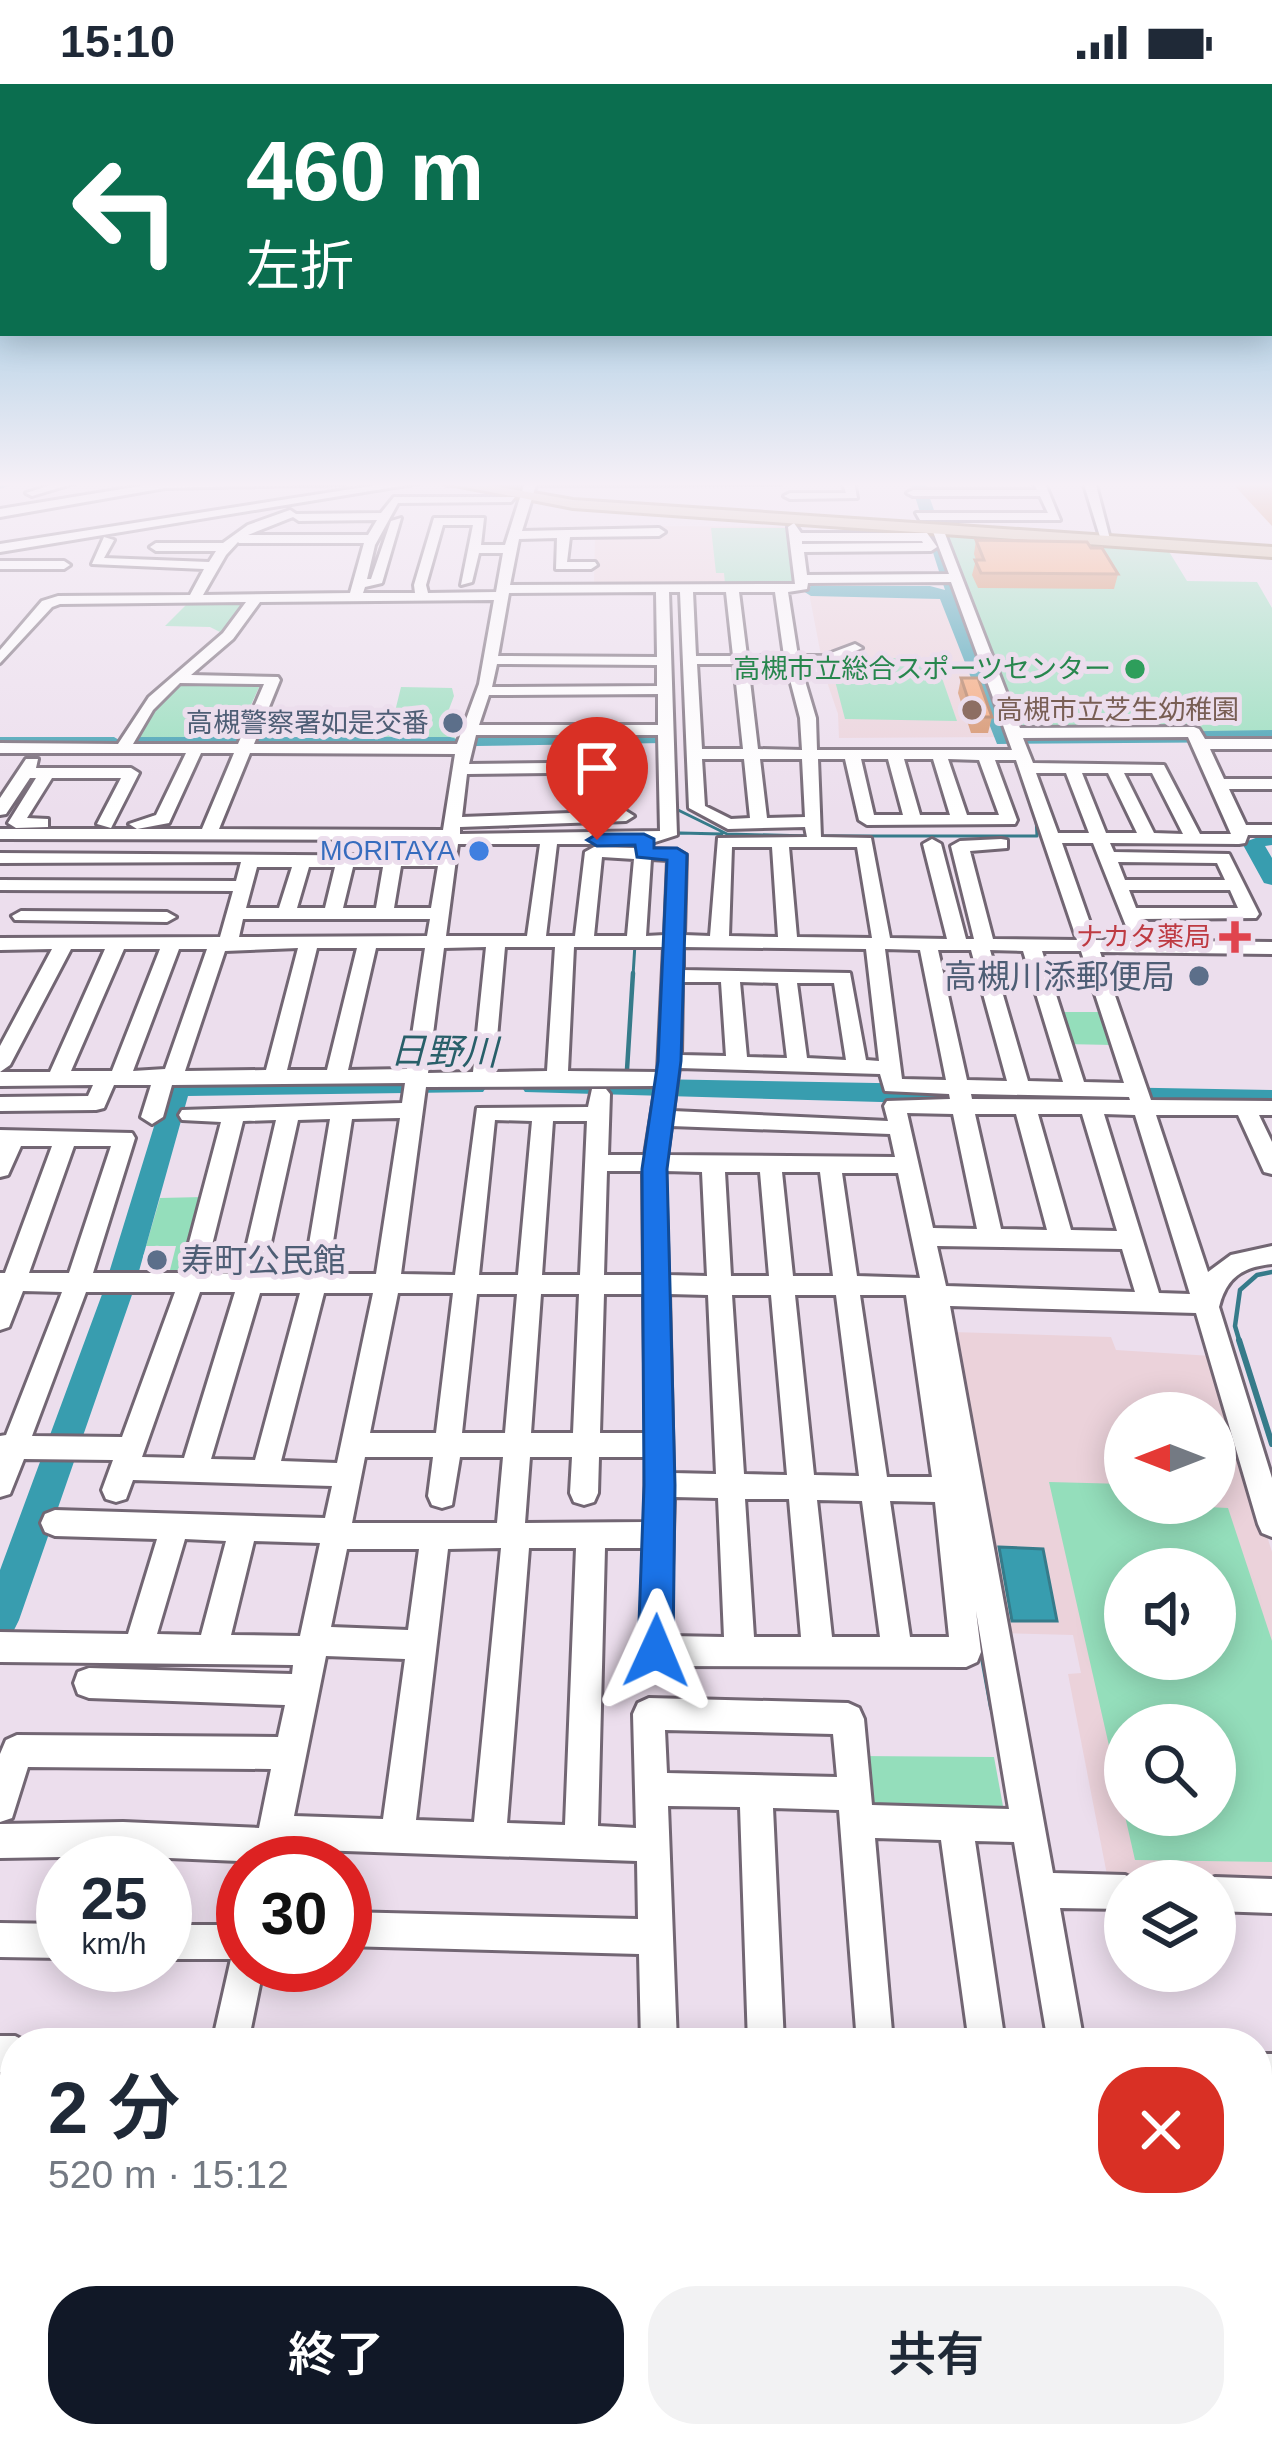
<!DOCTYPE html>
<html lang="ja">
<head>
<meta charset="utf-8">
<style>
  :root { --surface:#fff; --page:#f2f2f3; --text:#1f2937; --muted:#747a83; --accent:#111827 }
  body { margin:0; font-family:Arial,"Noto Sans JP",sans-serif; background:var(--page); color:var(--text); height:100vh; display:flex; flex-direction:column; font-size:45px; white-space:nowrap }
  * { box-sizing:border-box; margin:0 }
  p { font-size:39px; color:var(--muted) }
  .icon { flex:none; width:66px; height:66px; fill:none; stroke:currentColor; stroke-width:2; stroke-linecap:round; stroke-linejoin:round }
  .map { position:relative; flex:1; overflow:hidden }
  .panel { position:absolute; left:0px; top:1944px; width:1272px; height:420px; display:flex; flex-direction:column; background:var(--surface); border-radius:48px 48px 0 0; box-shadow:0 6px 30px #0003 }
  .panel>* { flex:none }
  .hud { position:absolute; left:0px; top:0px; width:1272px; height:252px; box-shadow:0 6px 30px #0003; background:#0b6e4f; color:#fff; overflow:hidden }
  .needle { width:78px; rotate:270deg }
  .tools { position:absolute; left:1104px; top:1308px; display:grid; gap:24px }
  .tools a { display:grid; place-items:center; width:132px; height:132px; border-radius:50%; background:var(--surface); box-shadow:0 6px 30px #0003; font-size:60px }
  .speed { position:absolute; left:36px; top:1752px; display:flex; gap:24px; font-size:60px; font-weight:700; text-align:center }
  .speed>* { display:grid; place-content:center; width:156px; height:156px; border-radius:50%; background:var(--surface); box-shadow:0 6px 30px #0003; line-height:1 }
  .speed small { font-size:30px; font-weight:400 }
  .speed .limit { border:18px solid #d22; background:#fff; color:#111 }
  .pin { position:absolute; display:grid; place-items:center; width:102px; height:102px; color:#fff; margin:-123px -51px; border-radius:50% 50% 50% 0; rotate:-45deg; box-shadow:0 0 12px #0007 }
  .pin .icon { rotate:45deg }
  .me { position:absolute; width:132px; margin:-66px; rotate:1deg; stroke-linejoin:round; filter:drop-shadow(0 0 9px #0008) }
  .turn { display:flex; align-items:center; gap:42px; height:252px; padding:0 48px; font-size:54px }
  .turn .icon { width:156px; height:156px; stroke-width:2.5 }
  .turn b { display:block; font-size:84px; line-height:102px }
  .round { display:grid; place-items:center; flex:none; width:126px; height:126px; border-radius:48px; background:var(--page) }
  .summary { display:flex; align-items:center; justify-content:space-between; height:204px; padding:0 48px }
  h1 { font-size:72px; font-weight:600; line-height:90px }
  .action { display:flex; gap:24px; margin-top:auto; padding:24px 48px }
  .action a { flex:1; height:138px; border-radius:48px; background:var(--accent); color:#fff; font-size:48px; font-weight:600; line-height:138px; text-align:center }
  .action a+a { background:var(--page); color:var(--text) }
  .status { display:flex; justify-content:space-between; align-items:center; height:84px; padding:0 60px; background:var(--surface); direction:ltr }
  .status svg { height:33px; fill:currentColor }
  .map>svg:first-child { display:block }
  .education { fill:#ebd2da; fill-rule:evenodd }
  .green { fill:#94debb; fill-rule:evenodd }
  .water { fill:#389daf; stroke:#367b8a; stroke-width:3 }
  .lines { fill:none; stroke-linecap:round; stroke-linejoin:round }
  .stream-far2 { stroke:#367b8a; stroke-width:3 }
  .stream-far1 { stroke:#367b8a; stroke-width:4.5 }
  .stream { stroke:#367b8a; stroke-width:6 }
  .river { fill:#389daf; fill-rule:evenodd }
  .minor-casing { stroke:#726673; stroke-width:6 }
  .major-casing { stroke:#886c47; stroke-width:6 }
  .minor { fill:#fff; fill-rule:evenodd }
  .major { fill:#d3bc98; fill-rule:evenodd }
  .wall { fill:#d38b5f }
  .building { fill:#f5a26f; stroke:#ac714e; stroke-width:3 }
  .route { fill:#1a73e8; stroke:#114b97; stroke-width:3 }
  .leisure-dot { fill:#2e9e5b; stroke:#ecdeed; stroke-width:4.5 }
  .education-dot { fill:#8d6e63; stroke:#ecdeed; stroke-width:4.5 }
  .service-dot { fill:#5c6f8a; stroke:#ecdeed; stroke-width:4.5 }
  .shop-dot { fill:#3f7fe0; stroke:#ecdeed; stroke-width:4.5 }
  .health-dot { fill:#e0444e; stroke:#ecdeed; stroke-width:4.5 }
  .labels { text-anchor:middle; stroke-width:10; stroke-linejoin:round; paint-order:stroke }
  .far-leisure-label { font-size:27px; fill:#27864d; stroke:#ecdeed; text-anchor:end }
  .far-education-label { font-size:27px; fill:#785e54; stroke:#ecdeed; text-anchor:start }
  .far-service-label { font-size:27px; fill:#4e5e75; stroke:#ecdeed; text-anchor:end }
  .far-shop-label { font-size:27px; fill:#366cbe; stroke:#ecdeed; text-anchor:end }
  .far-health-label { font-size:27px; fill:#be3a42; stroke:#ecdeed; text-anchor:end }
  .service-label { font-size:33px; fill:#4e5e75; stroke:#ecdeed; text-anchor:end }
  .water-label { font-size:36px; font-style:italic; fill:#285f69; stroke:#ecdeed }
</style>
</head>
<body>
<div class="status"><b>15:10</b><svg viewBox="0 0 49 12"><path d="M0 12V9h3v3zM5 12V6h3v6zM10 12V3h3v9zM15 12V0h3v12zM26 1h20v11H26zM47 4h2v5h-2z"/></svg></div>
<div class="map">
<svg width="1272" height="2364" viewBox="0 0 1272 2364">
  <rect width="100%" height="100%" fill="#ecdeed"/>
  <path class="education" d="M661 442 790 443 797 499 594 501 595 451 661 448Z
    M809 509H927L945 515 998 653 839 654 838 630 825 592Z
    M952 1248 1111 1253 1116 1266 1212 1272 1272 1468V1801L1108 1796 1068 1590 1081 1589 1073 1551 1002 1549ZM1125 1329H1215V1419H1125ZM1125 1485H1215V1575H1125ZM1125 1641H1215V1731H1125Z"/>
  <path class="green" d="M711 444H787L793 497 725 500 724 489H716Z
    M946 452 1168 466 1187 497 1257 498 1272 524V647H1023Z
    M249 517 226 551 210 543 165 542 189 518Z
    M829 574H935L957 637 845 635Z
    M261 599 234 658H136L140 644 178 601Z
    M401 603 452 604 454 612 443 641H458L454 656 373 658 390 648Z
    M1055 928H1100L1113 961 1064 960Z
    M203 1113 187 1189 179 1192 180 1186H170L176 1162H146L160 1114Z
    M1049 1398 1125 1400V1419L1228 1424 1272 1557V1778L1135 1776ZM1125 1485H1215V1575H1125ZM1125 1641H1215V1731H1125Z
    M859 1672 994 1673 1005 1733 875 1732Z"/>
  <path class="water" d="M999 1463 1043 1465 1057 1537H1012Z"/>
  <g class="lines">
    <path class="stream-far2" d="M1014 672 1024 701
      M675 720 676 725 727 750 809 752
      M821 752H1037L1036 734
      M657 756 680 749 722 750
      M633 892 635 860"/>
    <path class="stream-far1" d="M626 1002 633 889
      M1240 1259 1235 1242 1240 1206 1257 1191 1272 1188"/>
    <path class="stream" d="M1239 1256 1272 1360
      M977 1541 992 1624"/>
    <path class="river" d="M0 397H24L0 405Z
      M910 397H924L961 505 958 518 1011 650 1272 646V658L997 660 940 515 811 512 803 507 811 502H930L945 506Z
      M657 649 664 651V659L476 662 466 656 476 650Z
      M0 653H114L124 659 114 665H0Z
      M450 653 457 655V663L135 665 125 659 135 653Z
      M1272 748V761L1265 762 1272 774V801L1264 799 1242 759Z
      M474 993 483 996 487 1002 483 1008 188 1012 134 1205 19 1536 13 1548 0 1554V1486L104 1205 168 997Z
      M534 993 1272 1006V1024L1133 1025 525 1008 521 1002 525 996Z"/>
    <g class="minor-casing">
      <path id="minor" d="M63 397H82L32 412 26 409Z
        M350 397 344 400 165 404 0 433V425L165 398Z
        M403 397H431L0 468V460Z
        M441 397H785L779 400 536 401 522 447 659 444 665 448 659 452 570 453 567 478H595L597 481 591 485H556L557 454 519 455 510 501 795 500 788 443 794 439 801 449H927L937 463 931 467 804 468 807 491 949 490 932 445 942 442 1020 644 1194 643 1199 645 1205 655H1272V665H1210L1224 695H1272V705H1229L1246 741H1272V751H1248L1245 759 1239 760 1110 759 1114 768 1229 770 1259 830 1256 834 1141 835 1142 847H1128L1093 759H1062L1096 856 1272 858V870L1100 868 1151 1016 1272 1017V1031H1259L1272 1058V1090L1264 1088 1238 1031H1156L1208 1188 1231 1171 1272 1162V1180C1242 1183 1226 1194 1219 1223L1272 1394V1453L1262 1449 1258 1440 1196 1229 950 1222 1053 1789 1125 1791 1138 1797H1125V1825L1060 1824 1084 1959H1048L1014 1758 975 1757 1005 1959H969L941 1756 875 1754 893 1959H857L839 1726 773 1724 784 1959H748L740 1723 668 1722 677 1959H641L639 1870 345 1862V1828L638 1835 637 1777 288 1765 285 1779 123 1772 0 1774V1740L123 1738 259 1744 271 1685 28 1683 12 1734 0 1738V1670L6 1656 17 1651 278 1653 285 1621 89 1614 78 1610 74 1599 78 1588 89 1584 292 1590 293 1581 0 1578V1548L128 1550 157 1455 55 1452 45 1448 41 1439 45 1430 55 1426 325 1434 332 1402 133 1396 126 1415 116 1418 106 1415 102 1406 113 1376 24 1375 10 1410 0 1413V1352L6 1351 62 1208 23 1207 9 1243 0 1246V1189H5L52 1062H21L8 1091 0 1093V1046L132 1049 135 1054 93 1189H181L221 1038 182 1036 179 1031 182 1026 402 1019 405 999 172 1001 163 1033 152 1040 141 1033 151 1001H114L104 1024 96 1026 0 1027V1013L88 1012 93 1001 0 1002V988H50L105 865H71L10 981 0 988V962L52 865 0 866V854L220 853 233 807 0 806V796L236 797 241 778 0 779V769L439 772 442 756 0 755V745H202L234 669H201L169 739 137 745 129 740 156 731 186 669H0V659L118 660 149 613 223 549 246 518 60 520 52 523 0 579V566L42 517 58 512 190 511 204 485 92 480 104 453 114 456 104 474 209 478 216 467H156L150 463 156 459H223L248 441 290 426 296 430 381 429 394 413H515L511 418 398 419 375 461 367 495H371L391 437 401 434 382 499 365 503 363 509H415L414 501 434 434H484L481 461H505L524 401H446ZM293 433 299 437 377 436 368 451H248ZM443 441H473L461 501 472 498 479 469H503L496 508 428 509 426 501ZM802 457H922L923 459 802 460ZM238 458 239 459H364L350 509 203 511 226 471ZM951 498 1012 666H817L816 634 800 580 830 579 862 564 855 560 823 572H798L788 508 807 505 808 499ZM656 508 657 573 498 572 509 509ZM669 508H680L689 724 728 745 805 743 807 753 718 754 710 852 684 851 686 771 677 766 652 765V759L677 751ZM693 508H726L733 572H696ZM739 508H775L784 572H747ZM494 516 479 600 457 660H254L280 596 278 593 191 591 233 555 260 518ZM497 580 657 581V602L492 603ZM697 580H734L743 665H702ZM748 580H786L800 634 802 666 758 665ZM180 599 264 600 238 660H133L153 626ZM658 610V641H479L489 611ZM476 651H658L660 747 460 750V743L626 737 634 732 626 727 462 733 467 690 633 688 641 683 633 678 469 680ZM1188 653 1231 750H1200L1164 681 1033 679 1023 654ZM250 669 455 670 443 746 219 745ZM702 675H744L750 734 731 735 705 722ZM760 675H802L805 733 767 734ZM818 675H845L859 736 867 741 1015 740 1017 736 995 676H1016L1077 856 993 855 970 767 1007 764V756L1001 755 960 757 951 762 974 855H966L941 760 932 755 923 760 947 855 890 854 871 754 821 753ZM861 675H888L903 731H874ZM904 675H933L950 731H920ZM948 675 979 676 999 731H967ZM1036 689H1066L1089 749H1058ZM1082 689H1108L1137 749H1106ZM1124 689H1152L1183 750 1154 749ZM458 760H540L527 852H446ZM557 760H635V764L594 763 585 768 575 852H546ZM732 763H772L778 853 729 852ZM789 763H857L872 854 797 853ZM602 773 634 775 627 852H594ZM651 775 668 776 665 851 646 852ZM1118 778 1217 779 1225 796H1125ZM401 782H438L431 824H394ZM257 783H292L279 824H246ZM309 783H335L325 824H297ZM353 783H383L376 824H343ZM1129 806H1230L1238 824H1136ZM243 835H430L427 852 239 853ZM486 863 473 988 428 989 444 864ZM505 863H555L547 987 494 988ZM574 863H664L658 988 568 987ZM683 863 866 865 879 977 866 976 850 889 683 886ZM298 864 266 986 185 987 225 867ZM317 864H357L327 986H287ZM376 864H425L407 985 348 986ZM124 865H160L112 987H71ZM179 865H207L165 985 133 987ZM885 865 920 866 946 996 902 995ZM938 866H971L1007 997 967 996ZM990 866 1023 867 1063 998 1028 997ZM1042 867H1081L1124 999 1084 998ZM682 898H721L726 972 681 971ZM740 898 778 899 787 974 747 973ZM797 899H834L846 976 807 974ZM679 984 880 990 885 1007 949 1010 950 1015 887 1017 884 1022 888 1037 673 1027ZM656 1002 645 1071H608L610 1010 606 1005H592L588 1023 477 1024 455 1191 401 1190 426 1003ZM971 1010 1129 1013 1130 1016 972 1015ZM907 1029 953 1030 977 1145 933 1144ZM975 1030H1016L1047 1146 1001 1145ZM1038 1030H1082L1117 1147 1071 1146ZM1104 1030 1135 1031 1190 1210 1159 1209ZM400 1034 376 1190H328L352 1035ZM330 1035 304 1190H264L298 1036ZM276 1036 240 1190 205 1189 243 1037ZM495 1036 532 1037 518 1191H479ZM553 1037H587L580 1191H542ZM671 1042 890 1050 895 1073 667 1071ZM74 1062H111L69 1189H29ZM607 1087H643L644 1191H604ZM665 1087 702 1088 707 1192 668 1191ZM725 1088H760L769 1192H731ZM782 1088H820L833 1192H793ZM842 1089H898L920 1194 857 1192ZM937 1162 1122 1165 1135 1208 946 1202ZM86 1208H175L122 1353 32 1352ZM200 1208H235L184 1374 142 1373ZM260 1209H300L255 1376 211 1375ZM324 1209H373L337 1379 281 1377ZM398 1209H453L436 1349H370ZM477 1210H517L505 1349H462ZM541 1210H579L573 1349H531ZM604 1210H644L646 1349H600ZM669 1210 708 1211 716 1390 673 1389ZM732 1211H771L787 1391 744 1390ZM795 1211H836L859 1392 814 1391ZM860 1211H906L932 1393H887ZM365 1373H433L428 1412 432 1421 442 1424 452 1421 460 1373H503L497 1439H352ZM530 1373H572L570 1409 574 1418 584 1421 594 1418 598 1409 599 1373H646L645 1438 525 1439ZM674 1413 718 1414 724 1553 670 1552ZM745 1415H789L801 1553H754ZM817 1416 862 1417 880 1553H832ZM890 1417 935 1418 949 1553H910ZM185 1455 226 1457 201 1551 157 1550ZM254 1457 320 1459 300 1552 231 1551ZM501 1464 474 1738 416 1736 448 1465ZM529 1464H576L565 1741 507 1739ZM605 1464H644L640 1567 644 1577 655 1582 966 1583 977 1578 981 1568 976 1527 1009 1725 872 1721 864 1635 859 1624 848 1619 649 1614 638 1619 633 1630 636 1744 598 1742ZM347 1465H419L408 1546 331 1543ZM326 1572 405 1575 383 1735 294 1732ZM665 1646 833 1650 837 1693 667 1689Z
        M842 397H854L857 414 790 415 784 412 790 409H846Z
        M1032 397H1044L1060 436H920L916 429H1048L1040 412H913L907 409 913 406H1037Z
        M1083 397H1095L1111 459 1101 456Z
        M0 477H64L70 481 64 485H0Z
        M26 675H38L36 684H131L139 689 111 744 97 740 121 694H52L27 734 48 735V743L16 744 8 739 36 694H30L6 730 0 731V714Z
        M21 827 167 828 176 833 167 838 15 836 12 832Z
        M1215 1793 1272 1795V1829L1215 1827V1797H1205Z
        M0 1839 63 1840V1874L0 1873Z
        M165 1841H243V1881H264L248 1959H212L231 1875H165Z
        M0 1952H15L29 1959H15V1988H0Z
        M1257 1970H1272V2008H1257Z
        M0 2082H15V2120H0Z
        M0 2228H15V2270H0Z
        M1257 2304H1272V2346H1257Z
        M0 2325 15 2326V2349H478L472 2364H0Z
        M577 2349H619V2364H575Z
        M649 2349H691L692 2364H648Z
        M1094 2349H1136L1139 2364H1095Z"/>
    </g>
    <g class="major-casing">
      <path id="major" d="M434 397H466L573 416 1272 463V473L573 424Z"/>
    </g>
    <use href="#minor" class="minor"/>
    <use href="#major" class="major"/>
  </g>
  <path class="wall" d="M1234 397H1272V442L1233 400Z
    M976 456 1118 490 1114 505 978 504 972 491 976 476 974 470Z
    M961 594 992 633 988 649H971L958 609Z"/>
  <path class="building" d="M976 456 1087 458 1091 464H1102L1118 490 981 489 975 476H984Z
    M961 594H978L992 633H974Z"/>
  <linearGradient id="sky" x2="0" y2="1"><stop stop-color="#61abd1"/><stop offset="0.55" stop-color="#f6f0f7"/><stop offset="1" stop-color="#f6f0f7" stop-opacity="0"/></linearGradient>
  <rect width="1272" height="728" fill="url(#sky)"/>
  <path class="route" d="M644 750 654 755V764H677L687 770 681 977 667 1085 675 1401 673 1567 668 1578 656 1583 643 1578 638 1567 644 1401 642 1085 658 977 667 776 637 773 635 761 597 762 587 756 597 750Z"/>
  <circle class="leisure-dot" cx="1135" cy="585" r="12"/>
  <circle class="education-dot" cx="972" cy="626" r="12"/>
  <g class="service-dot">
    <circle cx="453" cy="639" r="12"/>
    <circle cx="1199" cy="892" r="12"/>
    <circle cx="157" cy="1176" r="12"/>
  </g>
  <circle class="shop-dot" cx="479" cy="767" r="12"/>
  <path class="health-dot" d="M1229 835h12v12h12v12h-12v12h-12v-12h-12v-12h12z"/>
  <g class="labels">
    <g class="far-leisure-label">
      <text x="1111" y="594">高槻市立総合スポーツセンター</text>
    </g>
    <g class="far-education-label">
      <text x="996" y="635">高槻市立芝生幼稚園</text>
    </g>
    <g class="far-service-label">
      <text x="429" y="648">高槻警察署如是交番</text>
    </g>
    <g class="far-shop-label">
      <text x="455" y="776">MORITAYA</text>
    </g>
    <g class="far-health-label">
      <text x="1211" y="862">ナカタ薬局</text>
    </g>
    <g class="service-label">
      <text x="1175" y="904">高槻川添郵便局</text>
      <text x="181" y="1188" text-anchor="start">寿町公民館</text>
    </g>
    <g class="water-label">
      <text transform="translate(444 967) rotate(1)" y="13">日野川</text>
    </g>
  </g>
</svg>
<div class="tools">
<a><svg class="needle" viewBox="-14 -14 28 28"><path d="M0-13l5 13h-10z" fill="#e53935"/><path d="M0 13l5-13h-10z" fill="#747a83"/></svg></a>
<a><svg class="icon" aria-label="sound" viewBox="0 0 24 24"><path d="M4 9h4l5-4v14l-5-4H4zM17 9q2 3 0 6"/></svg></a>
<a><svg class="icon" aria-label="search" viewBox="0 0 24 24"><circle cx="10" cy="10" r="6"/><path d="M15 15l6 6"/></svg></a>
<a><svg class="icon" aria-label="layers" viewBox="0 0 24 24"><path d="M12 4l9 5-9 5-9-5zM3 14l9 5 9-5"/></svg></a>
</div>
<div class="speed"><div>25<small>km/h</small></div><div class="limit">30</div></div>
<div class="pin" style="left:597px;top:756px;background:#d93025"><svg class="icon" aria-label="arrive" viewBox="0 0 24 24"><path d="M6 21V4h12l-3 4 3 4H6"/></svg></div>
<svg class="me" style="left:656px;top:1567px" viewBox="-20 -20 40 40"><path d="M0-17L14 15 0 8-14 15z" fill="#1a73e8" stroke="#fff" stroke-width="4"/></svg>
<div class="hud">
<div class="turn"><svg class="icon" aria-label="left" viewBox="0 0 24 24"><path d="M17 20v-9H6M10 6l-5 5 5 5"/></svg><div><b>460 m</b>左折</div></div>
</div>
<section class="panel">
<div class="summary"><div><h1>2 分</h1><p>520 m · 15:12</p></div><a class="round" style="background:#d93025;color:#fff"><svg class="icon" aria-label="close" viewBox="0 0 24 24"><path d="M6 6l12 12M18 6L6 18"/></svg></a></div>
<div class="action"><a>終了</a><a>共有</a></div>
</section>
</div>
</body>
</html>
